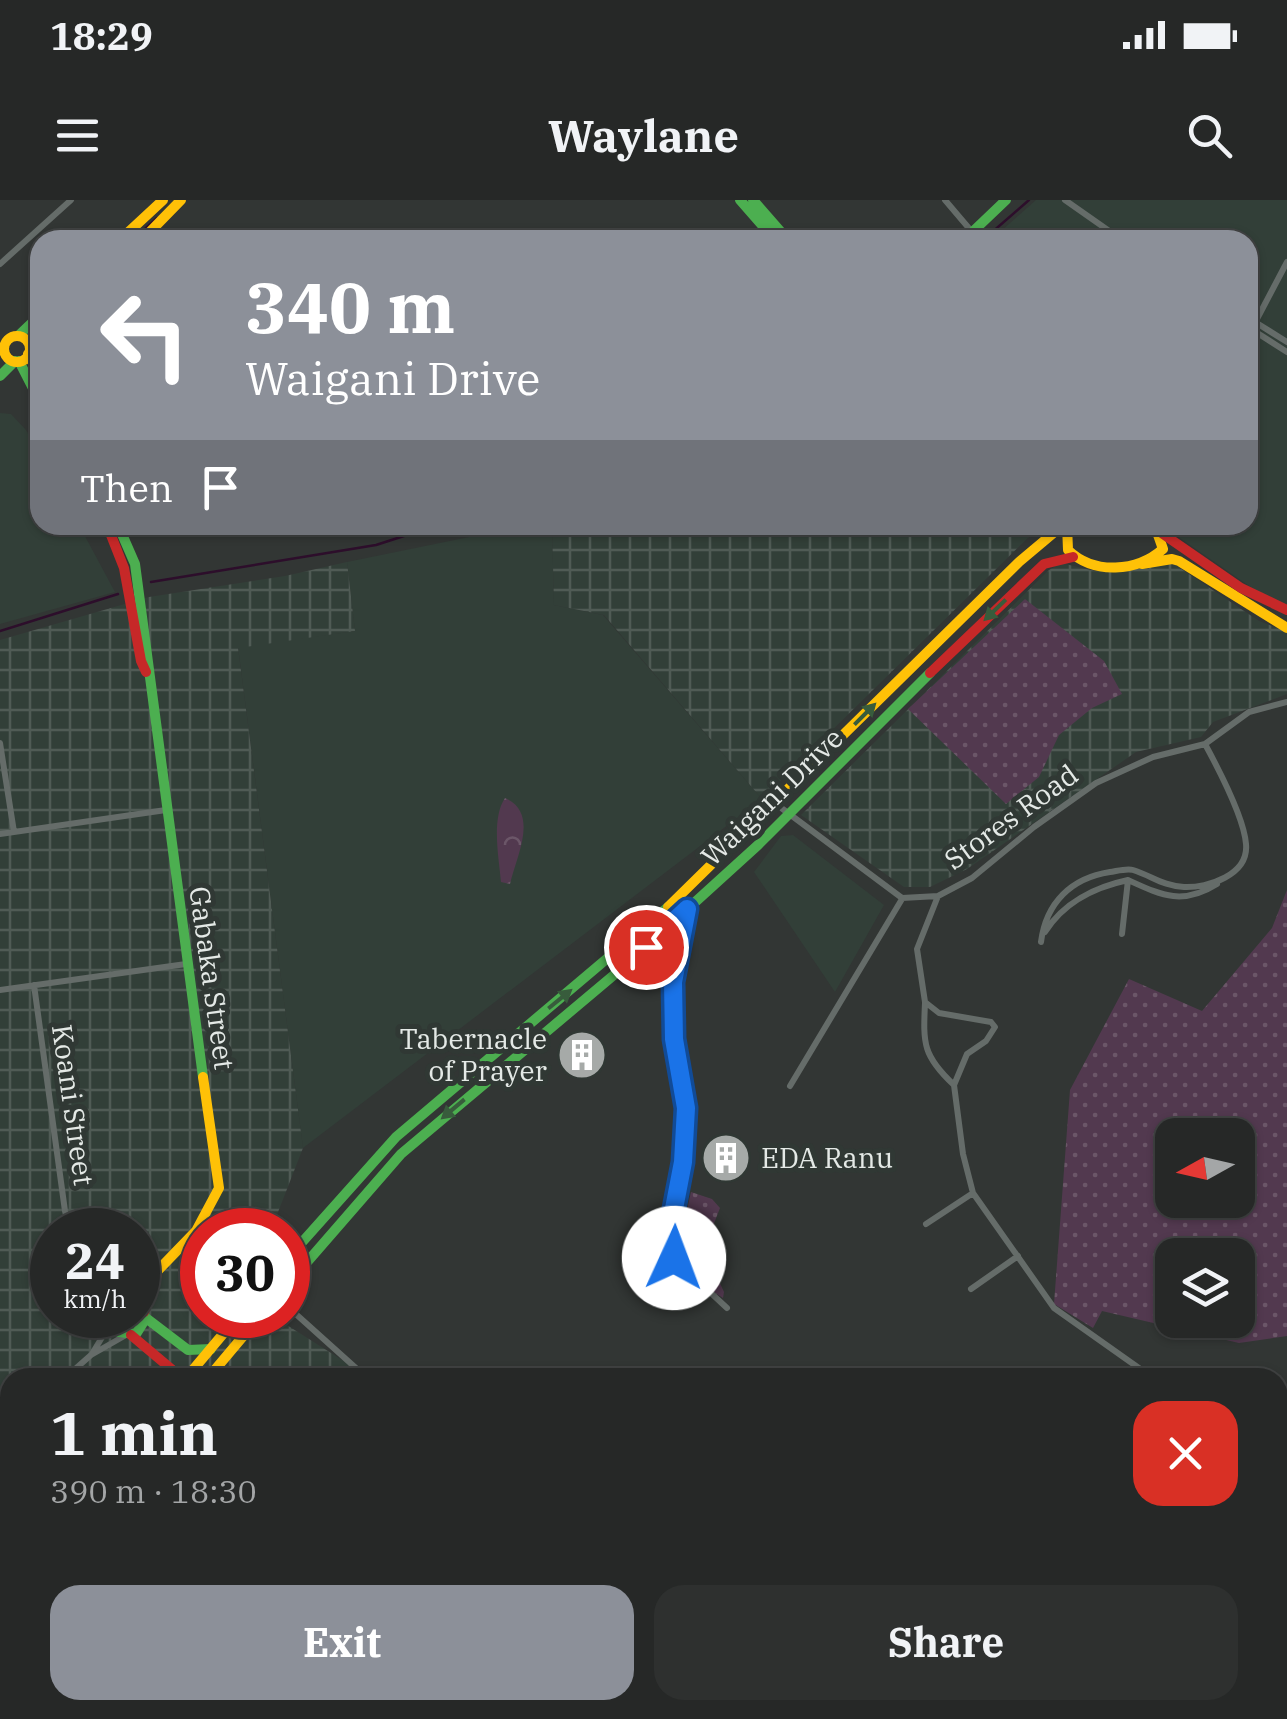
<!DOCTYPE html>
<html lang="en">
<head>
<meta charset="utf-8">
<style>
  :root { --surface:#262827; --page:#2e302f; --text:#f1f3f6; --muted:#a4a6a7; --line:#424444; --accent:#8c9099 }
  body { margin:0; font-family:"IBM Plex Serif",serif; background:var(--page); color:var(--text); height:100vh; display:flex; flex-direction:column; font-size:38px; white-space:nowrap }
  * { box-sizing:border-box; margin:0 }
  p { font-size:32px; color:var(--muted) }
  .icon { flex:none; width:55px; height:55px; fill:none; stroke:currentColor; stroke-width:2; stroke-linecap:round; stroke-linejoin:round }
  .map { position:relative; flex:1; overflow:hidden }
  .drawer { position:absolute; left:0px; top:1168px; width:1288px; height:352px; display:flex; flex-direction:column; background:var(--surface); border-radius:30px 30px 0 0; box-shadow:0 2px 8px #0004,0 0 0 2px var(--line) }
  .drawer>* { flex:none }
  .hud { position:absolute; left:30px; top:30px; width:1228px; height:305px; border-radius:30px; box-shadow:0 2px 8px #0004,0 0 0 2px var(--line); background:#8c9099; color:#fff; overflow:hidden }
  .needle { width:65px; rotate:262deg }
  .fabs { position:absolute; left:1155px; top:918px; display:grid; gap:20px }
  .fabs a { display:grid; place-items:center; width:100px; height:100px; border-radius:20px; background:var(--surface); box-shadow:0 2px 8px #0004,0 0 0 2px var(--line); font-size:50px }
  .speed { position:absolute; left:30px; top:1008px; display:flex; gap:20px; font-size:50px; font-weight:700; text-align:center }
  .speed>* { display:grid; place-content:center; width:130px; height:130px; border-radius:50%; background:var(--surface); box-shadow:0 2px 8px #0004,0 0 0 2px var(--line); line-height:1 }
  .speed small { font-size:25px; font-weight:400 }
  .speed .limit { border:15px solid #d22; background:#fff; color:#111 }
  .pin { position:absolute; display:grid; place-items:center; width:85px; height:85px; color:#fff; margin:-42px; border:5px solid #fff; border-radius:50%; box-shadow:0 2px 10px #0007 }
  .me { position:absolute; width:110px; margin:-55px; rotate:2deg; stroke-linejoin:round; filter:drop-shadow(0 0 8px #0008) }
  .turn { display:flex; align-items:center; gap:35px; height:210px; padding:0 50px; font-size:45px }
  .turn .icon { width:130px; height:130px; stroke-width:2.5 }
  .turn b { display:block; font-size:70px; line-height:85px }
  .then { display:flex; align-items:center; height:95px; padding:0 50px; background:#0003; gap:20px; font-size:38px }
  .round { display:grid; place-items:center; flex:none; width:105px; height:105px; border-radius:30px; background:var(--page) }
  .head { display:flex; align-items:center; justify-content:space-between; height:170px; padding:0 50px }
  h1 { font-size:60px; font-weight:700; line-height:75px }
  .primary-button { display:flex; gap:20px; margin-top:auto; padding:20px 50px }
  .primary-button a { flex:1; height:115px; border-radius:30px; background:var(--accent); color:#fff; font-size:40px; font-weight:700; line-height:115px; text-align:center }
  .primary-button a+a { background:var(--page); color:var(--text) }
  .status { display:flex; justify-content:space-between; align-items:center; height:70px; padding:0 50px; background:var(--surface); direction:ltr }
  .status svg { height:28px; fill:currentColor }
  header { display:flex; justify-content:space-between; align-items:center; height:130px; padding:0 50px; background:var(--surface); font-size:45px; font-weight:700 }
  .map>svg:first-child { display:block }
  .built { fill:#323f38 }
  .industrial { fill:url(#industrial-grid); fill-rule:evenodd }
  .grass { fill:url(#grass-dots); fill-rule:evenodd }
  .forest { fill:url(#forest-crowns) }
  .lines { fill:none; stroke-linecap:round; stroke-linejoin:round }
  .stream { stroke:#2d0e2b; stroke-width:2.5 }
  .street { stroke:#656c69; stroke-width:6 }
  .fast { stroke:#4caf50; stroke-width:10 }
  .slow { stroke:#ffc107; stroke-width:10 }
  .jam { stroke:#c62828; stroke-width:10 }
  .oneway { fill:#385c3c }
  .route-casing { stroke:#114b97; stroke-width:25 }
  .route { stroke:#1a73e8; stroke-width:18 }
  .labels { text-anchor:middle; stroke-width:10; stroke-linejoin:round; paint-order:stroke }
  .street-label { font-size:28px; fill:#e4e9e6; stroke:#303834 }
  .poi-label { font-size:28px; fill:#e4e9e6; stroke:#303834; text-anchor:end }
</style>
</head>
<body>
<div class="status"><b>18:29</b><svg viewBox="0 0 49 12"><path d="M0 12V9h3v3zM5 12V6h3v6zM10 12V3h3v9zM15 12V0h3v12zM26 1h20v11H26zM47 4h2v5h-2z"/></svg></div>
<header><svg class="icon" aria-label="menu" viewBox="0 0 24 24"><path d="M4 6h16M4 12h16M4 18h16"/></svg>Waylane<svg class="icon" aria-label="search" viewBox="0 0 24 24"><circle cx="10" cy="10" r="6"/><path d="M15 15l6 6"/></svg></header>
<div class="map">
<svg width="1287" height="1519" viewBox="0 0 1287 1519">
  <defs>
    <pattern id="industrial-grid" width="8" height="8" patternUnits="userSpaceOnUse" patternTransform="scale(2.5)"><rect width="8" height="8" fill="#323f38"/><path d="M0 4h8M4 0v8" fill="none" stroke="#505b55"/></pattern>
    <pattern id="grass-dots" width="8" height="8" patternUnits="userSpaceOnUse" patternTransform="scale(2.5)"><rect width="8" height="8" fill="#52394f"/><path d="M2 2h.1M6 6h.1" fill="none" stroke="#6b5668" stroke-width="1.8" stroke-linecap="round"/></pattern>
    <pattern id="forest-crowns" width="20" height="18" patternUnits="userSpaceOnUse" patternTransform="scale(2.5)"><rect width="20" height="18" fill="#52394f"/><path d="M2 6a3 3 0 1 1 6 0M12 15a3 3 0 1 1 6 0" fill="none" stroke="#6b5668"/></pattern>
  </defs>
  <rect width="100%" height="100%" fill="#323634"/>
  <path class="built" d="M1036 0H1287V412L1161 325H1248V40H991Z
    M0 213 11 214 26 230 40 254V325H79L115 392 0 424Z
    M503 325H552L554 405 603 415 762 599 303 948 238 447 355 431 347 362 474 336Z
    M793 635 884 705 835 792 754 672 781 636Z"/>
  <path class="industrial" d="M552 325H1041L762 599 604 415 554 405Z
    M347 362 355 431 238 448 303 948 271 1030H202V1115H271L369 1177 10 1178V1317L0 1322V440L149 397 285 376ZM52 1030H138V1115H52Z
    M1171 362 1259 421 1287 432V494L1213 522 1201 537 1136 552 967 669 930 687H904L801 615 1049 370 1061 363 1095 371Z
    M30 1510H256L262 1519H39Z"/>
  <path class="grass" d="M1025 399 1104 461 1122 494 1092 508 1059 535 1039 577 1006 604 908 509Z
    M1287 690V1136L1239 1143 1102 1111 1093 1128 1054 1104 1070 890 1129 779 1202 811 1272 728ZM1172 935H1238V1000H1172ZM1172 1055H1238V1120H1172Z
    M691 992 712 999 720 1008 704 1049 724 1092 723 1098C681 1072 680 1038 691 992Z"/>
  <path class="forest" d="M505 598C540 613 516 657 510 684L501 682C499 658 491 619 505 598Z"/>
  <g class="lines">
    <path class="stream" d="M133 40 157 18
      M983 40 1029 0
      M37 129 40 127
      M151 382 376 345 438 325
      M0 431 118 394"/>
    <path class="street" d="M945 0 973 33
      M1065 0 1122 40
      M0 64 71 0
      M1255 122 1287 142
      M1251 129 1287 152
      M1248 136 1287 62
      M0 543 14 632
      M776 604 902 698 938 696 972 678 1034 627 1096 583 1153 557 1205 544 1249 512 1287 502
      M0 634 166 610
      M938 696 917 749 925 802 939 813 991 822 995 827 986 841 967 854 954 885 963 954 973 993 1054 1108 1153 1178
      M686 714 673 782 672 810 686 908 683 962 667 1045 670 1055 727 1108
      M1045 732C1063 703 1095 687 1128 680 1161 695 1182 706 1217 684
      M1122 734 1128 680
      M1041 742C1046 703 1071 678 1110 672 1117 671 1127 668 1133 670 1152 676 1163 686 1184 687 1208 688 1249 675 1246 644 1244 618 1218 568 1205 544
      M34 785 65 1011 70 1030
      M0 790 186 764
      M925 803C923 844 923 856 954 885
      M790 886 902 699
      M926 1024 973 993
      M971 1089 1018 1056
      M288 1107 367 1178
      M92 1154 113 1119
      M65 1178 91 1155 126 1135
      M1278 1227 1287 1229
      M0 1234 10 1226
      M311 1510 323 1519
      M324 1510 331 1519
      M196 1519 206 1510
      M368 1519 379 1510
      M483 1519 487 1510"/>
    <path class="fast" d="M740 0 775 40
      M753 0 788 40
      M964 40 1006 0
      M18 136 40 115
      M19 161 40 202
      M0 176 15 161
      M118 325 135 364 203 877
      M288 1058 396 937 668 707
      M288 1084 401 954 627 764 758 645 930 473
      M113 1115 114 1126 119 1132 136 1134 146 1118 138 1105
      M146 1118 188 1150 211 1149
      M0 1493 10 1503
      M0 1513 8 1519"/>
    <path class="slow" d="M120 40 163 0
      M142 40 181 0
      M4 149a13 13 0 1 1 26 0a13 13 0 1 1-26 0Z
      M28 154 40 177
      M1067 325 1068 350C1094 375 1137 372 1163 349L1157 332
      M1142 364 1172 359 1179 361 1287 428
      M668 707 1019 362 1063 325
      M138 1091 196 1031 219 988 203 877
      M186 1178 239 1115
      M208 1178 261 1115
      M0 1351 10 1343
      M0 1379 10 1368
      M17 1510 26 1519"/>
    <path class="jam" d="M107 325 124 368 141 461 146 472
      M1150 325 1241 388 1287 410
      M930 473 1044 364 1073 357
      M144 1112 157 1075
      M131 1135 182 1178"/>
  </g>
  <defs><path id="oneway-solid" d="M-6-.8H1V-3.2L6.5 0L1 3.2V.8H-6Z" transform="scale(2.5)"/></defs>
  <g class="oneway">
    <use href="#oneway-solid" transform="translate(995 410) rotate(136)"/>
    <use href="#oneway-solid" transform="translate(865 514) rotate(-45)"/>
    <use href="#oneway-solid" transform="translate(560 799) rotate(-39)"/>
    <use href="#oneway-solid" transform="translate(453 909) rotate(140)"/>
  </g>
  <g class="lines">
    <g class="route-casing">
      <path id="route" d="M646 747 687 709 673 782 674 839 686 908 683 962 667 1045 674 1058"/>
    </g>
    <use href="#route" class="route"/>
  </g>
  <defs>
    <g id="building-disc" transform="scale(2.5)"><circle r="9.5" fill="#a6aaa8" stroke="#303834"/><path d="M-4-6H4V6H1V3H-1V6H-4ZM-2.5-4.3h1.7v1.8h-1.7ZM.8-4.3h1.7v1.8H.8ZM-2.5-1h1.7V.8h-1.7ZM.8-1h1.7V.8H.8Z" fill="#fff"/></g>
  </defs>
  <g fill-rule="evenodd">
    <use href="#building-disc" x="582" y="855"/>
    <use href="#building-disc" x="726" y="958"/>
  </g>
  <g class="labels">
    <g class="street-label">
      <text transform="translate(772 597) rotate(-44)" y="10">Waigani Drive</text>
      <text transform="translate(1011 617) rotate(-36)" y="10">Stores Road</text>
      <text transform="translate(212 778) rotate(82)" y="10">Gabaka Street</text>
      <text transform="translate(73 905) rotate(82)" y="10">Koani Street</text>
    </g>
    <g class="poi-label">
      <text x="547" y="849">Tabernacle<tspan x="547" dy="32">of Prayer</tspan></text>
      <text x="761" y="968" text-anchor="start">EDA Ranu</text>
    </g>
  </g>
</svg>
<div class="fabs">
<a><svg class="needle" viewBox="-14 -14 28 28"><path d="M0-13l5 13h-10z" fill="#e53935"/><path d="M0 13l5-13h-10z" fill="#a4a6a7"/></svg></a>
<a><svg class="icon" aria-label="layers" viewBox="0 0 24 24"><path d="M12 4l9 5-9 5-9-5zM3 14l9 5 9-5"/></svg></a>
</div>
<div class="speed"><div>24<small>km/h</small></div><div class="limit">30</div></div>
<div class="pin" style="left:646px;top:747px;background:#d93025"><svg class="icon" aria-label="arrive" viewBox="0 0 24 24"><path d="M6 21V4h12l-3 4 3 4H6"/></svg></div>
<svg class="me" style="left:674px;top:1058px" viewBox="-20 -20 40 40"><circle r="19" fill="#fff"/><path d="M0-13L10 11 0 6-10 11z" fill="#1a73e8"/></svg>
<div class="hud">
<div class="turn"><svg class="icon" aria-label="left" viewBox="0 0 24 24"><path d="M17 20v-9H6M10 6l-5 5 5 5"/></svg><div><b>340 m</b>Waigani Drive</div></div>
<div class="then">Then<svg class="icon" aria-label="arrive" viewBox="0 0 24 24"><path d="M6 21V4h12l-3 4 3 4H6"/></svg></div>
</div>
<section class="drawer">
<div class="head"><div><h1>1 min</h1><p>390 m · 18:30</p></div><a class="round" style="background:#d93025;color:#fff"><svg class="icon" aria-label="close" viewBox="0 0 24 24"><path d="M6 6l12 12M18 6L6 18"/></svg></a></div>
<div class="primary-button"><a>Exit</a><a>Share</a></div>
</section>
</div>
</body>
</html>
